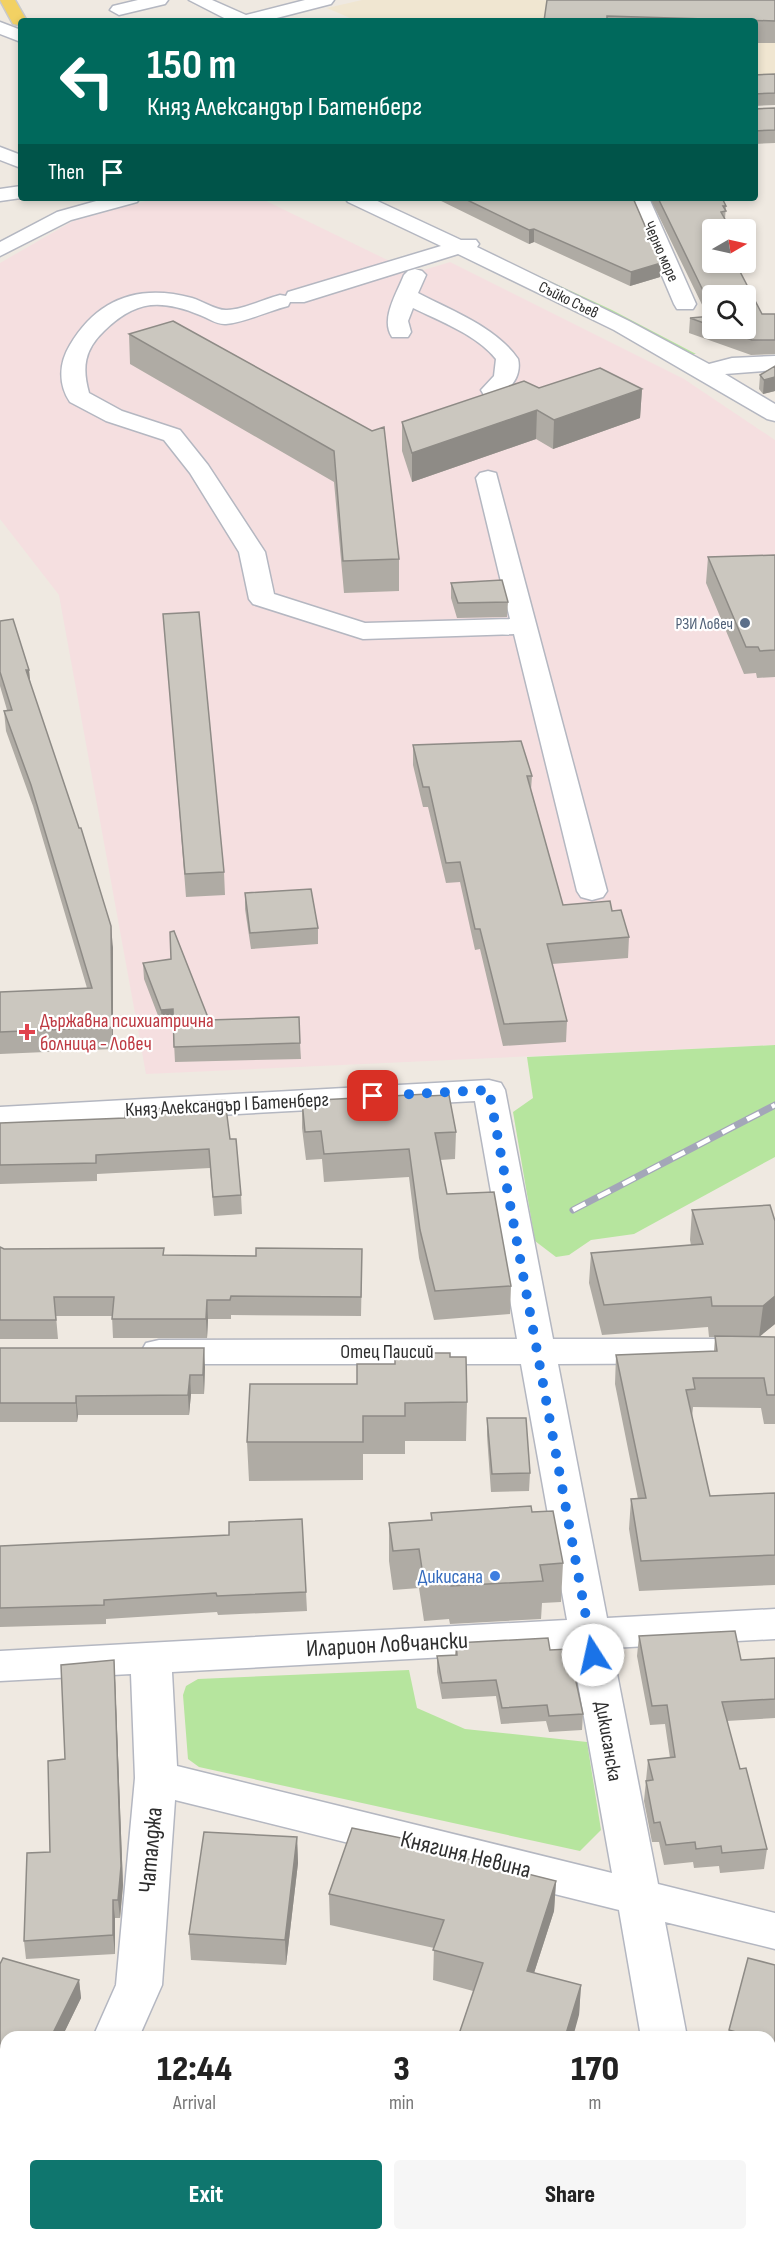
<!DOCTYPE html>
<html lang="en">
<head>
<meta charset="utf-8">
<style>
  :root { --surface:#fff; --page:#f6f6f6; --text:#222; --muted:#767676; --accent:#0f766e }
  body { margin:0; font-family:"Sofia Sans Condensed",sans-serif; background:var(--page); color:var(--text); height:100vh; display:flex; flex-direction:column; font-size:22px; white-space:nowrap }
  * { box-sizing:border-box; margin:0 }
  p { font-size:20px; color:var(--muted) }
  .icon { flex:none; width:33px; height:33px; fill:none; stroke:currentColor; stroke-width:2; stroke-linecap:round; stroke-linejoin:round }
  .map { position:relative; flex:1; overflow:hidden }
  .side { position:absolute; left:0px; top:2031px; width:776px; height:210px; display:flex; flex-direction:column; background:var(--surface); border-radius:18px 18px 0 0; box-shadow:0 3px 9px #0003 }
  .side>* { flex:none }
  .banner { position:absolute; left:18px; top:18px; width:740px; height:183px; border-radius:6px; box-shadow:0 3px 9px #0003; background:#00695c; color:#fff; overflow:hidden }
  .needle { width:39px; rotate:81deg }
  .controls { position:absolute; left:702px; top:219px; display:grid; gap:12px }
  .controls a { display:grid; place-items:center; width:54px; height:54px; border-radius:6px; background:var(--surface); box-shadow:0 3px 9px #0003; font-size:30px }
  .pin { position:absolute; display:grid; place-items:center; width:51px; height:51px; color:#fff; margin:-26px; border-radius:12px; box-shadow:0 3px 9px #0006 }
  .me { position:absolute; width:66px; margin:-33px; rotate:350deg; stroke-linejoin:round; filter:drop-shadow(0 0 4px #0008) }
  .turn { display:flex; align-items:center; gap:21px; height:126px; padding:0 30px; font-size:27px }
  .turn .icon { width:78px; height:78px; stroke-width:2.5 }
  .turn b { display:block; font-size:42px; line-height:51px }
  .then { display:flex; align-items:center; height:57px; padding:0 30px; background:#0003; gap:12px; font-size:22px }
  .eta { display:flex; justify-content:space-evenly; align-items:center; height:102px; text-align:center }
  .eta b { font-size:36px; font-weight:800; line-height:42px }
  .button { display:flex; gap:12px; margin-top:auto; padding:12px 30px }
  .button a { flex:1; height:69px; border-radius:6px; background:var(--accent); color:#fff; font-size:24px; font-weight:800; line-height:69px; text-align:center }
  .button a+a { background:var(--page); color:var(--text) }
  .map>svg:first-child { display:block }
  .education { fill:#f0e6d1 }
  .medical { fill:#f5dfe0 }
  .green { fill:#b6e59e }
  .lines { fill:none; stroke-linecap:round; stroke-linejoin:round }
  .minor-casing { stroke:#b4b7c1; stroke-width:3 }
  .major-casing { stroke:#c9c9c9; stroke-width:3 }
  .minor { fill:#fff; fill-rule:evenodd }
  .major { fill:#f2d163; fill-rule:evenodd }
  .rail-casing { stroke:#a3a6b8; stroke-width:7 }
  .rail { stroke:#fff; stroke-width:4.5; stroke-dasharray:14; stroke-linecap:butt }
  .wall { fill:#afaba4; fill-rule:evenodd }
  .shaded-wall { fill:#8e8b86 }
  .building { fill:#cbc7bf; stroke:#8e8b86; stroke-width:1.5 }
  .route { stroke:#1a73e8; stroke-width:10; stroke-dasharray:0 18 }
  .service-dot { fill:#5c6f8a; stroke:#fff; stroke-width:2 }
  .health-dot { fill:#e0444e; stroke:#fff; stroke-width:2 }
  .shop-dot { fill:#3f7fe0; stroke:#fff; stroke-width:2 }
  .labels { text-anchor:middle; stroke-width:4.5; stroke-linejoin:round; paint-order:stroke }
  .far-street-label { font-size:16px; fill:#2e2e2e; stroke:#fff }
  .far-service-label { font-size:16px; fill:#4e5e75; stroke:#fff; text-anchor:end }
  .health-label { font-size:20px; fill:#be3a42; stroke:#fff; text-anchor:start }
  .street-label { font-size:20px; fill:#2e2e2e; stroke:#fff }
  .shop-label { font-size:20px; fill:#366cbe; stroke:#fff; text-anchor:end }
  .near-street-label { font-size:24px; fill:#2e2e2e; stroke:#fff }
</style>
</head>
<body>
<div class="map">
<svg width="775" height="2241" viewBox="0 0 775 2241">
  <rect width="100%" height="100%" fill="#efe9e1"/>
  <path class="education" d="M362 0H537L775 8V78L755 79 754 21H357L327 8Z
    M770 2176 775 2177V2241H741L740 2235H770Z"/>
  <path class="medical" d="M157 198H260L414 273 450 262 684 379 775 440V1045L146 1074 59 595 0 519V263L73 221Z"/>
  <path class="green" d="M483 250 612 310 696 354H692Z
    M775 1045V1157L634 1234 591 1240 569 1255 556 1257 535 1241 513 1112 533 1098 527 1057Z
    M409 1670 417 1708 465 1729 587 1742 601 1830 580 1851 199 1767 188 1759 183 1695 186 1686 198 1679Z"/>
  <g class="lines">
    <g class="minor-casing">
      <path id="minor" d="M138 0H168L165 4 119 15 110 10 113 6Z
        M189 0H212L246 15 305 0H334L331 4 265 21H230Z
        M0 22 21 30V42L0 34Z
        M0 147 21 155V168L0 160Z
        M21 186V198L0 201V189Z
        M107 198H140L137 202 71 220 0 256V242L57 212Z
        M345 198H371L461 240H476L479 244 477 247 629 321 709 364 732 358 775 356V370L725 374 775 404V421L767 419 614 330 458 254 304 302H290L288 306C268 311 246 322 226 324 217 325 208 318 200 315 160 299 136 300 104 331 84 350 82 368 89 393L122 411 180 430 208 465 265 552 274 594 365 623 510 619 476 478 480 473 488 471 496 473 607 891 603 897 592 900 581 897 577 891 514 634 363 639 253 604 249 599 239 552 190 473 164 440 106 421 70 402C58 384 59 363 70 345 98 298 140 284 192 298 202 301 217 311 227 310 243 310 264 299 280 295L286 296 288 292 441 246 348 202Z
        M629 198H649L696 304 693 309H677L674 304Z
        M415 269 422 271 426 275 418 293C452 311 496 327 518 359 523 379 504 400 484 395L481 390 494 376 496 359C477 335 440 321 413 308L408 321 411 332 408 337H392C380 319 397 293 404 275L408 271Z
        M489 1080 501 1083 505 1090 553 1339H775V1363L558 1364 607 1618 775 1609V1639L612 1648 658 1884 775 1913V1949L665 1922 687 2037H641L619 1910 175 1800 162 1985 139 2037H93L116 1985 135 1778 131 1674 0 1681V1651L567 1620 521 1364H159L146 1361 141 1352 146 1343 159 1340 517 1339 475 1101 0 1127V1107ZM572 1650 612 1873 177 1766 172 1672Z
        M0 2161 6 2163V2205L0 2203Z
        M121 2235H183L185 2241H123Z
        M571 2235H621L619 2241H569Z
        M676 2235H724L725 2241H677Z"/>
    </g>
    <g class="major-casing">
      <path id="major" d="M0 0H15L27 21H21L19 25 13 24Z"/>
    </g>
    <use href="#minor" class="minor"/>
    <use href="#major" class="major"/>
    <g class="rail-casing">
      <path id="rail" d="M573 1210 775 1105"/>
    </g>
    <use href="#rail" class="rail"/>
  </g>
  <path class="wall" d="M775 0V43H754V21H544Z
    M775 74V105L754 106V75Z
    M775 108V143L754 144V109Z
    M435 198H633L661 263 660 277 630 286 534 242 529 244Z
    M650 198H722L726 206 725 219 712 230 762 314H775V354L751 355 689 333 690 318 708 317ZM712 296 746 328H712Z
    M129 334 372 431 399 559V591L344 593 334 482 130 364Z
    M775 366V391L763 394 759 389 760 375Z
    M539 388 642 389 640 418 553 449 536 439 412 482 402 451V422Z
    M775 555V677L757 678 756 673 744 674 706 583 708 557Z
    M451 583 508 602 507 617 457 618 451 598Z
    M164 614 224 872 225 895 186 897Z
    M0 621 29 670 30 684 113 948V1049L0 1054V992L87 988 33 806 6 731 4 711 7 710 0 686Z
    M413 745 532 776 531 790 563 905 612 911 629 937 628 958 552 964 567 1021 566 1042 503 1046 480 949 475 950 460 882 446 883 428 807H423L413 765Z
    M245 893 318 928V944L251 949 245 909Z
    M143 963 209 1020 300 1043 301 1059 175 1062 173 1024 162 1026 144 979Z
    M427 1096 456 1132 455 1159 440 1160 447 1194 511 1286 510 1314 434 1320 419 1258 409 1177 324 1182 322 1159 306 1160 302 1128V1101Z
    M0 1123 230 1139 241 1195 242 1214 214 1216 210 1168 97 1174V1181L0 1184Z
    M692 1210 775 1221V1324L759 1337H775V1424H764L761 1408 693 1407 692 1418 710 1496 775 1493V1585L639 1591 629 1529 631 1499H638L615 1384 616 1355 714 1351 715 1337H709L708 1327 602 1335 589 1283 591 1253 691 1245 690 1240Z
    M0 1247 4 1249 164 1255 362 1268 361 1316 231 1315V1319H208L207 1338H113L112 1316H56L58 1339H0Z
    M0 1348 205 1367 204 1394H191L189 1415H78L77 1422H0Z
    M450 1357 467 1402 466 1441H405V1454H363V1480L249 1481 247 1442 395 1364Z
    M487 1418 530 1473 529 1491 491 1492 487 1436Z
    M532 1512 563 1563 561 1602 542 1603 541 1619 450 1624 449 1619 424 1621 419 1588 393 1590 389 1561V1523L431 1520V1513Z
    M0 1546 306 1592 307 1611 218 1615 217 1612 106 1619V1624L0 1627Z
    M639 1636 741 1660 775 1658V1718L727 1721 740 1769 767 1849 764 1869 720 1873 719 1866 694 1868 693 1862 664 1865 659 1842H652L644 1801 648 1760 670 1758 665 1724 650 1725 637 1656Z
    M456 1643 550 1650 583 1714 582 1730 549 1732 546 1721 501 1724 496 1696 442 1699 437 1672V1656L455 1655Z
    M114 1660 115 1678 123 1885 120 1918H115V1954L26 1959 24 1941 50 1852 65 1759Z
    M297 1837 298 1863 286 1965 191 1960 189 1934Z
    M421 1847 556 1881 554 1911 534 1973 581 1985 579 2015 473 1991 433 1980 434 1948 330 1925 329 1894Z
    M0 1964 79 1980 81 1998 62 2037H6V2111L0 2110Z
    M775 1965V2115L770 2113V2037H728L729 2030Z
    M285 2235H364L362 2241H306Z
    M483 2235H534L532 2241H504Z"/>
  <path class="shaded-wall" d="M534 229V242L529 244V230Z
    M661 263 660 277 630 286 631 272Z
    M775 377V391L763 394 764 380Z
    M642 389 640 418 553 449 554 420Z
    M537 410 536 439 412 482V453Z
    M26 670H29L31 690Z
    M111 926 113 948V1049L112 1027Z
    M173 1009V1024L162 1026 161 1010Z
    M775 1296V1324L759 1337 763 1306Z
    M207 1300 208 1319 207 1338 206 1319Z
    M204 1348 205 1367 204 1394 203 1375Z
    M190 1375 191 1394 189 1415 188 1395Z
    M76 1396 78 1415 77 1422 76 1403Z
    M114 1660 115 1678 123 1885 120 1918 118 1900Z
    M297 1837 298 1863 286 1965 285 1940Z
    M556 1881 554 1911 525 2001 527 1971Z
    M113 1900 115 1918V1954L113 1935Z
    M79 1980 81 1998 62 2037H51Z
    M581 1985 579 2015 573 2037H565Z
    M357 2235H364L362 2241H357Z
    M531 2235H534L532 2241H531Z"/>
  <path class="building" d="M547 0H775V21L607 16V21H544Z
    M775 74V93L754 94V75Z
    M775 108V130L754 131V109Z
    M463 198H633L661 263 631 272 534 229 529 230Z
    M658 198H722L726 206H723L726 211 721 212 731 230H712V262H735L762 314H775V340H752L719 328H746V296H712V309Z
    M712 316V326L690 318Z
    M173 321 372 431 384 427 399 559 343 561 334 451 129 334Z
    M775 366V377L764 380 760 375Z
    M600 368 642 389 554 420 537 410 412 453 402 422 524 381 539 388Z
    M775 555V650L760 651 758 647H746L708 557Z
    M502 580 508 602 458 603 451 583Z
    M199 612 224 872 185 874 163 614Z
    M13 619 29 670H26L79 828H81L111 926 112 1027 0 1032V992L92 988 31 785 4 711 12 710 0 672V621Z
    M521 741 532 776H527L563 905 610 901 612 911 621 910 629 937 547 944 567 1021 504 1024 480 929H475L460 862 446 863 429 787H423L413 745Z
    M311 889 318 928 250 933 245 893Z
    M174 931 209 1020 299 1017 300 1043 174 1047 173 1009 161 1010 143 963 171 959 170 932Z
    M427 1094V1096L449 1095 456 1132 435 1133 447 1194 494 1192 511 1286 435 1291 420 1230 409 1149 324 1154 321 1131 305 1132 302 1101Z
    M225 1100 230 1139H236L241 1195 213 1197 209 1149 96 1155V1163L0 1165V1123L125 1118V1111L197 1106 196 1102Z
    M770 1205 775 1221V1296L763 1306H712L711 1297 604 1305 591 1253 703 1244 692 1210Z
    M0 1247 4 1249 164 1248 163 1255 256 1256V1248L362 1249 361 1297 231 1296 230 1300H207L206 1319H112L114 1297H54L56 1320H0Z
    M715 1336 775 1337V1395H767L764 1378H693L695 1389 686 1390 710 1496 775 1493V1555L641 1561 631 1499 646 1498 616 1355 717 1351Z
    M0 1348H204L203 1375H190L188 1395 76 1396V1403H0Z
    M395 1353H450V1357H466L467 1402 405 1403V1416H363V1442H247L250 1384H357V1364H395Z
    M487 1418H526L530 1473 492 1474Z
    M531 1506 532 1512 553 1511 563 1563 540 1565 543 1581 451 1586 450 1581 424 1582 419 1549 393 1551 389 1523 432 1520 431 1513Z
    M302 1519 306 1592 217 1596 216 1593 104 1600V1605L0 1608V1546L229 1535V1522Z
    M735 1631 741 1660 775 1658V1699L722 1702 740 1769 746 1768 767 1849 722 1853 721 1846 696 1849 695 1842 666 1845 660 1822 654 1823 646 1781 653 1780 648 1760 675 1757 667 1705 652 1706 639 1636Z
    M548 1638 550 1650 569 1649 583 1714 549 1716 547 1705 502 1708 496 1680 442 1683 437 1656 457 1655 456 1643Z
    M114 1660 121 1866 118 1900H113V1935L24 1941 27 1853 50 1852 48 1761 65 1759 61 1665Z
    M352 1828 421 1842 420 1847 556 1881 527 1971 581 1985 565 2037H458L483 1963 433 1950 444 1920 329 1894Z
    M204 1832 297 1837 285 1940 189 1934Z
    M3 1958 79 1980 51 2037H6V2094L0 2092V1964Z
    M748 1958 775 1965V2096L770 2095V2049L771 2042H770V2037H753L729 2030Z
    M0 2234 19 2241H0Z"/>
  <g class="lines">
    <path class="route" d="M373 1096 489 1090 593 1655"/>
  </g>
  <circle class="service-dot" cx="745" cy="623" r="6"/>
  <path class="health-dot" d="M24 1023h6v6h6v6h-6v6h-6v-6h-6v-6h6z"/>
  <circle class="shop-dot" cx="495" cy="1576" r="6"/>
  <g class="labels">
    <g class="far-street-label">
      <text transform="translate(662 251) rotate(66)" y="6">Черно море</text>
      <text transform="translate(569 299) rotate(26)" y="6">Съйко Съев</text>
    </g>
    <g class="far-service-label">
      <text x="733" y="629">РЗИ Ловеч</text>
    </g>
    <g class="health-label">
      <text x="40" y="1027">Държавна психиатрична<tspan x="40" dy="23">болница - Ловеч</tspan></text>
    </g>
    <g class="street-label">
      <text transform="translate(227 1104) rotate(-3)" y="7">Княз Александър I Батенберг</text>
      <text x="387" y="1358">Отец Паисий</text>
      <text transform="translate(609 1741) rotate(80)" y="7">Дикисанска</text>
    </g>
    <g class="shop-label">
      <text x="483" y="1583">Дикисана</text>
    </g>
    <g class="near-street-label">
      <text transform="translate(387 1644) rotate(-3)" y="8">Иларион Ловчански</text>
      <text transform="translate(150 1850) rotate(-85)" y="8">Чаталджа</text>
      <text transform="translate(466 1854) rotate(14)" y="8">Княгиня Невина</text>
    </g>
  </g>
</svg>
<div class="controls">
<a><svg class="needle" viewBox="-14 -14 28 28"><path d="M0-13l5 13h-10z" fill="#e53935"/><path d="M0 13l5-13h-10z" fill="#767676"/></svg></a>
<a><svg class="icon" aria-label="search" viewBox="0 0 24 24"><circle cx="10" cy="10" r="6"/><path d="M15 15l6 6"/></svg></a>
</div>
<div class="pin" style="left:373px;top:1096px;background:#d93025"><svg class="icon" aria-label="arrive" viewBox="0 0 24 24"><path d="M6 21V4h12l-3 4 3 4H6"/></svg></div>
<svg class="me" style="left:593px;top:1655px" viewBox="-20 -20 40 40"><circle r="19" fill="#fff"/><path d="M0-13L10 11 0 6-10 11z" fill="#1a73e8"/></svg>
<div class="banner">
<div class="turn"><svg class="icon" aria-label="left" viewBox="0 0 24 24"><path d="M17 20v-9H6M10 6l-5 5 5 5"/></svg><div><b>150 m</b>Княз Александър I Батенберг</div></div>
<div class="then">Then<svg class="icon" aria-label="arrive" viewBox="0 0 24 24"><path d="M6 21V4h12l-3 4 3 4H6"/></svg></div>
</div>
<section class="side">
<div class="eta">
<div><b>12:44</b><p>Arrival</p></div>
<div><b>3</b><p>min</p></div>
<div><b>170</b><p>m</p></div>
</div>
<div class="button"><a>Exit</a><a>Share</a></div>
</section>
</div>
</body>
</html>
